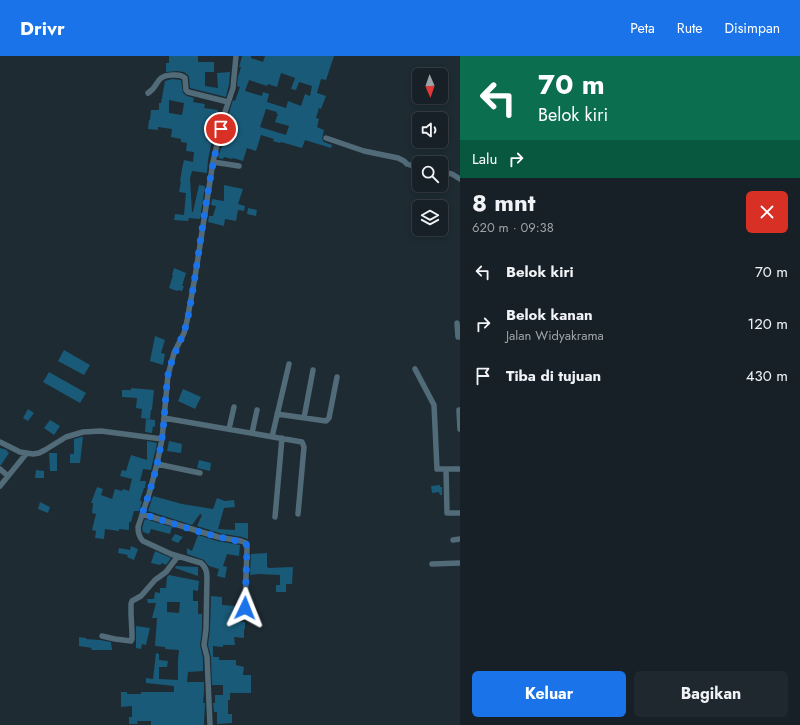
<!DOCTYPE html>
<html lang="id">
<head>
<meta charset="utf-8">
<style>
  :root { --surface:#162026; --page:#1f282e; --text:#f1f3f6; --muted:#9ea3a7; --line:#353e43; --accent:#1a73e8 }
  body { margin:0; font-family:Jost,sans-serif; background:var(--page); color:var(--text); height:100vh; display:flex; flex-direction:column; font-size:15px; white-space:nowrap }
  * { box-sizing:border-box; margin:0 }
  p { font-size:13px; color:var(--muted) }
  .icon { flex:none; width:22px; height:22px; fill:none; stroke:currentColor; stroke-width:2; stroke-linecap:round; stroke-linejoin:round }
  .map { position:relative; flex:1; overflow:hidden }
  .drawer { display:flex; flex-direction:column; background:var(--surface); width:340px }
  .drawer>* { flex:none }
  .banner { background:#0b6e4f; color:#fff; overflow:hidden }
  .needle { width:26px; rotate:178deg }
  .buttons { position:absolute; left:412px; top:12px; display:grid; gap:8px }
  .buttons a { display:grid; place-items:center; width:36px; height:36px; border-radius:6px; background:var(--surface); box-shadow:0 2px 6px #0003,0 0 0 1px var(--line); font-size:20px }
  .pin { position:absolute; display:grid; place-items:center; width:34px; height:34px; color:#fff; margin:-17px; border:2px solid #fff; border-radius:50%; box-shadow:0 1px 4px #0007 }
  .me { position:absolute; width:44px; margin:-22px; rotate:2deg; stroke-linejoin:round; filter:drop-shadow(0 0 3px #0008) }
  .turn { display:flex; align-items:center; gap:14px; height:84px; padding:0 12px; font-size:18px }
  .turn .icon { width:52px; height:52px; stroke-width:2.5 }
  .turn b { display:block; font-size:28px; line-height:34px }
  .then { display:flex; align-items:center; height:38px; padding:0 12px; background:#0003; gap:8px; font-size:15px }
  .round { display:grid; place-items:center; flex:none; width:42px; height:42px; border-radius:6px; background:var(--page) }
  .head { display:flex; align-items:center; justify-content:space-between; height:68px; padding:0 12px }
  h1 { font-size:24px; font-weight:700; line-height:30px }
  .primary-button { display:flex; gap:8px; margin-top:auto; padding:8px 12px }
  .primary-button a { flex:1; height:46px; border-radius:6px; background:var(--accent); color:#fff; font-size:16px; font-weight:700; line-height:46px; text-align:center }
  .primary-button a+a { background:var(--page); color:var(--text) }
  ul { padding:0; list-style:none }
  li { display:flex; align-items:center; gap:12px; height:52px; padding:0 12px }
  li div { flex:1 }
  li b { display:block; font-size:15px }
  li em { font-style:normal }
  header { display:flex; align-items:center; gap:24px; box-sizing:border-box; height:56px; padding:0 20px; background:var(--accent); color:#fff }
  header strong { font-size:19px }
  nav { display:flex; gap:22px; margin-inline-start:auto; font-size:14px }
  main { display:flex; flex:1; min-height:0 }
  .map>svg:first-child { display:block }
  .building { fill:#195a78; fill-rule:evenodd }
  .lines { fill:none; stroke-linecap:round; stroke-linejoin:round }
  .street { stroke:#526b78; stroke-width:5.5 }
  .route { stroke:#1a73e8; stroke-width:7; stroke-dasharray:0 12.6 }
</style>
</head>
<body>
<header>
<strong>Drivr</strong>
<nav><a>Peta</a><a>Rute</a><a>Disimpan</a></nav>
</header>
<main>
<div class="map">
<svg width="460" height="669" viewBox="0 0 460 669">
  <rect width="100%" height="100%" fill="#1e2b33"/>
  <path class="building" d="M169 0H198V6H214V16H205V30L218 32 217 17 230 16 229 28 226 41 190 32 189 21 188 19 184 16 177 15 166 16V7H169Z
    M242 0H251V2L263 6 265 0H334L326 24 321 23 317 37 326 40 321 53 319 52 316 62 319 63 317 71 324 74 322 83 324 86 332 89 331 92 305 84 302 92 281 86 280 87 273 85 274 83 261 79 256 95 247 92 243 105 233 102 232 103 224 101 223 103 218 102 221 92H222L226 78 224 77 228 60 233 44 235 45 240 31 237 30 238 21 241 11H239L240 8ZM281 17 295 22 291 33 296 34 299 26 312 30 310 40 305 38 301 50 288 45 286 52 267 46 269 38 263 36 262 40 245 35 249 24 267 30 268 28 277 31ZM266 53 277 56 276 58H278L275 66 289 70 286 79 260 71Z
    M172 23 181 24 183 37 187 40 194 42 193 46 205 48 204 52 218 54 208 104 207 117 192 115 190 122 192 156H193L199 129 205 130 200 163 189 162 188 165 174 164 175 158 184 159 186 137 179 136 181 126H180L182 113 184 104 193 106 194 96 186 95 187 87 181 86V83L171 81 172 73 158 71V74L148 73 149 64H150L151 54H159V47H161L165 25ZM169 44 184 47 182 59 169 57Z
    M224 129 243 133 238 148 245 150 244 155 238 154 236 165 225 163 224 170 208 166 209 160H213L216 150 211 149 212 143 224 145Z
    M248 152 257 154 256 160 247 158Z
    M174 212 186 217 182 230H184L182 235 178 234 177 235 169 232 173 219H172Z
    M155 280 165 284 161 297 165 298 163 309 150 305Z
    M64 294 90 309 84 319 58 305Z
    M49 316 86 337 80 347 43 326Z
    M131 332 154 334 152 354H151L150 363 141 362 142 353 136 352 137 342 122 341V334H131Z
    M183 333 201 341 195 353 178 345Z
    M28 353 34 357 28 365 23 362Z
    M146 363 155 364V371L153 370 152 377 145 376Z
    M50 364 60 370 54 379 44 372Z
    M81 381H83L80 407H70V398H74V383Z
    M147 385 157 387 151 414 143 413 140 425H146L145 432H144L140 444 142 446 139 455H134L131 466H129V474L119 473V475L105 473 104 483 95 482 96 475 92 474 96 458 92 457 93 447H91L97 431 103 433 101 439 112 443 115 433 122 435 123 433 129 435 132 423 120 420 122 414 126 415 131 399 147 404Z
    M169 385 182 388 181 397 167 395Z
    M0 392 7 394V395L9 397 1 409H0Z
    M49 397H57V415H50Z
    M199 404 211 407 210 415 197 412Z
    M36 414 44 415V422H35Z
    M440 429V431H442V439H440L439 436 432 437 431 430Z
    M153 440 182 448 213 453 217 442 225 445 234 444 235 451 224 452 218 473 235 474V467H248V483L242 481 219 477 197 470 202 459 200 458 192 469 148 455Z
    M40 446 50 451 48 457 38 453Z
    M145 463 172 471 170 478 151 473 149 478 143 476 142 472Z
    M175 478 183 481 178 487 171 484Z
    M198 479 217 485 240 489 239 500 227 498 223 510 227 511 225 522 217 520 219 513 209 510 204 504 187 498V492L192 495Z
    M131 490 138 493 134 504 127 501 128 499 118 497 119 492 130 494Z
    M155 495 171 502 166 509 162 507 160 509 151 507Z
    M267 497V511H268V512L293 511 292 528H286V536H276V529H280V519L259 518 250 519 251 498Z
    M176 510 198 511V520L175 512Z
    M169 519 199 525 198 535 193 534V545H198V558H202V573L200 589 203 602V615L188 616 187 626H204V636L203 647H205L204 669H151V665H137L138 668H129V661H132V650L121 651V636H127V638H141V636H174V630L146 627V622L153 623 156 597 159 598V604L168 605 167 611H159V623L178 624V604L179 594 165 593V591L155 590 157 562H152L156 547H148L147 543H154L155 536 160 537V532H166L167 521ZM167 546H180L179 557 167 556Z
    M211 540 222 541V549L236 550 235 558H238L239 566H245V573H244V582L234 581 235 589H223V591L213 590V601H219V604H236V609L244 611 243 619H251V637H230V644H228V658H232V667L217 668V656H214L213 647H215V639H223V629H212L211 601 208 589 210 573Z
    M136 570 150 572 146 589 142 588 141 593 136 592Z
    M79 581 86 582V583L100 584 111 586 112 594H91L92 592 79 590Z"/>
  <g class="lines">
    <path class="street" d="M148 37C160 30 154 20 172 19 177 19 181 18 185 22L186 34 188 36 228 46
      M326 82 364 95 398 102 404 105 407 108 419 112
      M213 106 239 110
      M441 116 452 118 460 123
      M457 267 458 281H460
      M415 313 434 349 437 413H460
      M459 354 460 373
      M277 358 326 365 329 362 337 321
      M164 362 302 386 304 391 298 458
      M304 362 313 314
      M229 373 234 351
      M252 377 257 354
      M272 381 289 308
      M0 386 20 396 33 398 39 397 45 394 66 381 83 376 101 375 162 383
      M157 408 200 417
      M0 413 8 420
      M446 413 447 457H460
      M0 430 26 398
      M142 458 218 481 241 485 246 487 247 492 245 551
      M275 461 282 382
      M453 484 460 483
      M432 508 460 507
      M102 580 115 583 131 585 132 583V577L131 558V548L132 545 141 540 155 524 166 516 178 500
      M210 669 207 601 204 589 206 573 207 521C207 515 206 511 201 507L171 498 143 485C139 481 138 477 138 471L149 438 157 408 162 383 168 319 174 297 184 277 187 265 195 221 213 106 224 59 233 32 236 0"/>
  </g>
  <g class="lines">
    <path class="route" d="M221 73C205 135 200 199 188 261 184 282 172 298 168 319 165 340 165 361 162 382 158 409 151 433 142 458L207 478 246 487 247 492 245 552"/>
  </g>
</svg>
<div class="buttons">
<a><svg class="needle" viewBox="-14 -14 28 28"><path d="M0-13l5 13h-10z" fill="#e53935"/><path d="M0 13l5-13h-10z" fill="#9ea3a7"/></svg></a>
<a><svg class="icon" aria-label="sound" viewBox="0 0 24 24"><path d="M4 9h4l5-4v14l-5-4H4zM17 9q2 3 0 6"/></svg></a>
<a><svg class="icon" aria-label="search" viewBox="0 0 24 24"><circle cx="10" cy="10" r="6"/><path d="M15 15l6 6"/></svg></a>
<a><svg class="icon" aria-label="layers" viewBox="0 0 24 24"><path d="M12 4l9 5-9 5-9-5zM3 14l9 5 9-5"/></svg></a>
</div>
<div class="pin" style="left:221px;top:73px;background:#d93025"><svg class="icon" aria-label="arrive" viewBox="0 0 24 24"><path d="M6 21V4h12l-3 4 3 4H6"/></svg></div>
<svg class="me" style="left:245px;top:552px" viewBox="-20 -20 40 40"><path d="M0-17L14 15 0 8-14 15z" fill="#1a73e8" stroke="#fff" stroke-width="4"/></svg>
</div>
<section class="drawer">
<div class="banner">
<div class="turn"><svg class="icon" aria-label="left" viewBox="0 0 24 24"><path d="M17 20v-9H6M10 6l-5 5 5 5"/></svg><div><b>70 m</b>Belok kiri</div></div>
<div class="then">Lalu<svg class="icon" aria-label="right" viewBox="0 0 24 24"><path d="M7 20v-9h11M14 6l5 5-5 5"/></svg></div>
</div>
<div class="head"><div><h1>8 mnt</h1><p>620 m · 09:38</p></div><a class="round" style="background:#d93025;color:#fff"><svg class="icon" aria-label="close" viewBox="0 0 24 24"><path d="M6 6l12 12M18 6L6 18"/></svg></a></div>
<ul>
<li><svg class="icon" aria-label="left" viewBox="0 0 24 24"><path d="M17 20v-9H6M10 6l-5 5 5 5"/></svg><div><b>Belok kiri</b></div><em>70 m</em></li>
<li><svg class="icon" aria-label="right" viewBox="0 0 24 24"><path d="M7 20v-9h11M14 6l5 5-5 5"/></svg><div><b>Belok kanan</b><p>Jalan Widyakrama</p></div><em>120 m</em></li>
<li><svg class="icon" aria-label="arrive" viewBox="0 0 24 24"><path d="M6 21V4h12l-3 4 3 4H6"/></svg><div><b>Tiba di tujuan</b></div><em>430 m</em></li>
</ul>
<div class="primary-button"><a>Keluar</a><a>Bagikan</a></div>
</section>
</main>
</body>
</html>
